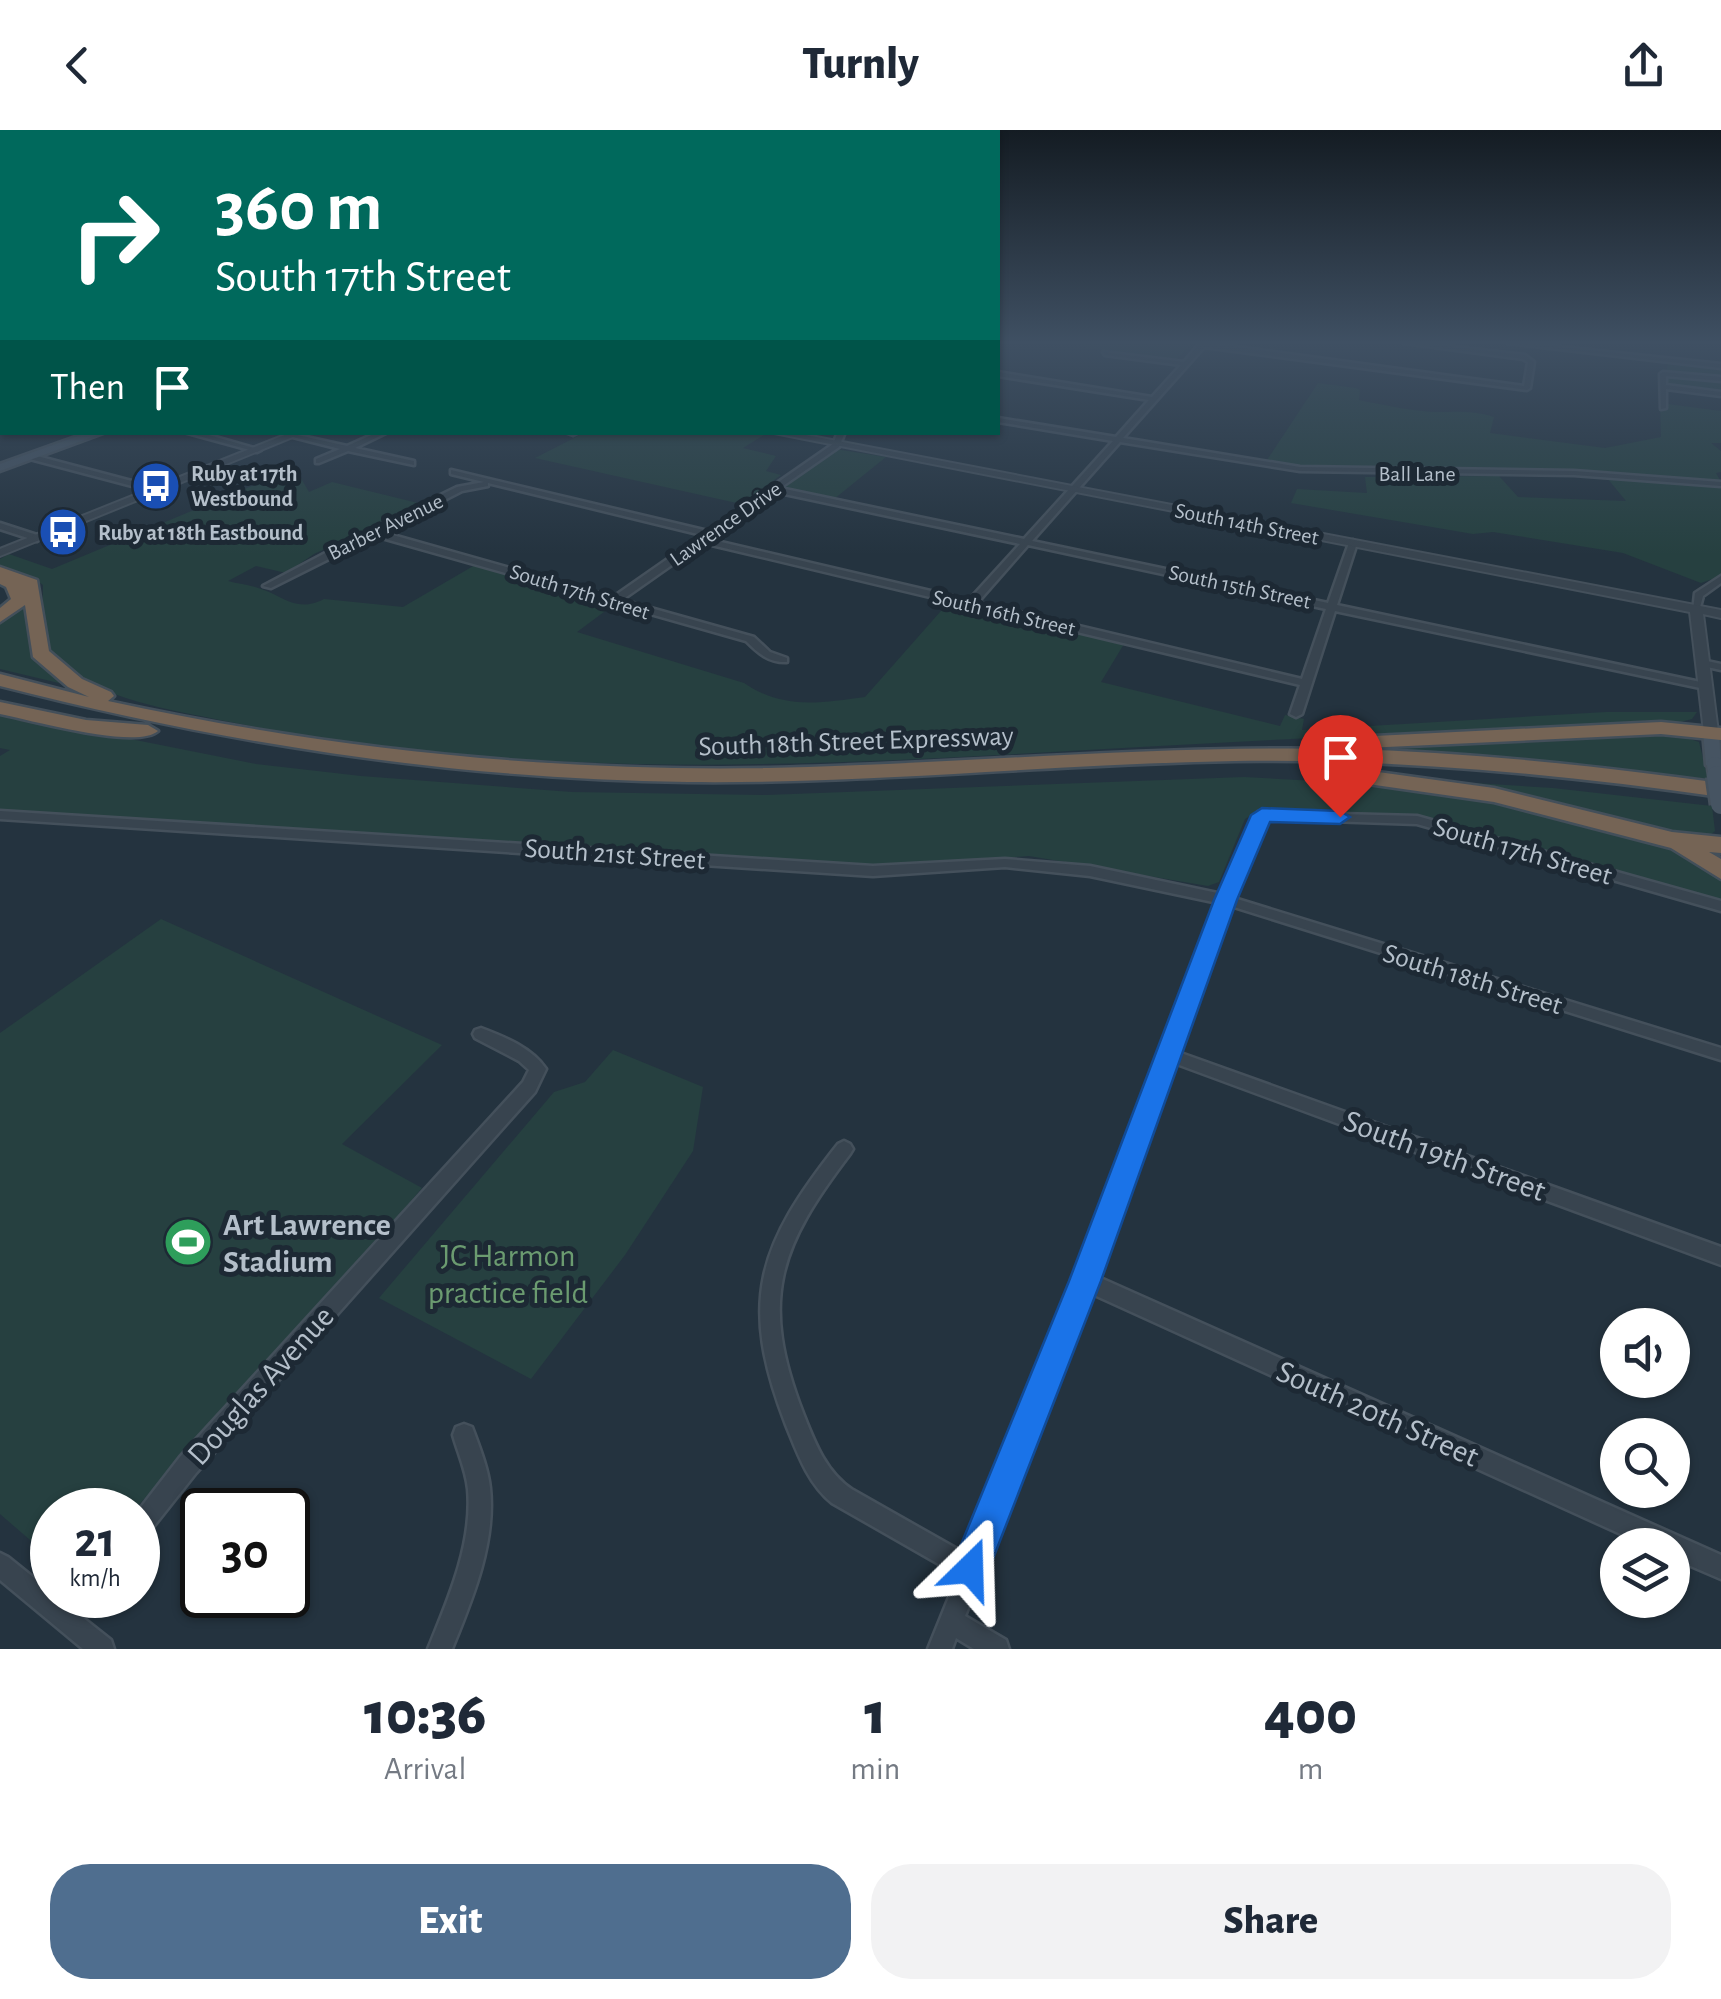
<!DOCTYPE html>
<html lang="en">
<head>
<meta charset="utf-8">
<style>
  :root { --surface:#fff; --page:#f2f2f3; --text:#1f2937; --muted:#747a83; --accent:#4f6e8f }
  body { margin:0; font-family:"Alegreya Sans",sans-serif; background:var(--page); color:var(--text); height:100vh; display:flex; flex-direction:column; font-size:38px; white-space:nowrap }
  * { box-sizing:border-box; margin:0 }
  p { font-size:32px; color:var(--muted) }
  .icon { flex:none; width:55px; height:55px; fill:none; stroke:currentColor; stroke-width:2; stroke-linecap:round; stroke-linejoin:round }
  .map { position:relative; height:1519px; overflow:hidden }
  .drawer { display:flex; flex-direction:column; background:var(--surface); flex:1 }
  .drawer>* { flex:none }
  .top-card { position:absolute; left:0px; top:0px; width:1000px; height:305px; box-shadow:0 2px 8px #0004; background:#00695c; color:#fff; overflow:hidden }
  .controls { position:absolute; left:1600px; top:1178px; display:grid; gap:20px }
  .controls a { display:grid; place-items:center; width:90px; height:90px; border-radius:50%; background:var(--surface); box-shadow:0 2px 8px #0004; font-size:50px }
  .speed { position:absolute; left:30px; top:1358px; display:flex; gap:20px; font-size:50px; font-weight:700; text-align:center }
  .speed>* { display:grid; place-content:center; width:130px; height:130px; border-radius:50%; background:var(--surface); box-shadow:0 2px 8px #0004; line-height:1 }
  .speed small { font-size:25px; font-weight:400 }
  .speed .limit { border:5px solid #111; border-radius:15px; background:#fff; color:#111 }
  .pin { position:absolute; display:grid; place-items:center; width:85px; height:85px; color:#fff; margin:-102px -42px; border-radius:50% 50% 50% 0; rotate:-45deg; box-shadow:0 0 10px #0007 }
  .pin .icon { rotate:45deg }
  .me { position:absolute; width:110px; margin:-55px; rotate:22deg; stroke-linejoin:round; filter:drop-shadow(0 0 8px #0008) }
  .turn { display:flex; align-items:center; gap:35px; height:210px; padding:0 50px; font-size:45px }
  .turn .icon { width:130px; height:130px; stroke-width:2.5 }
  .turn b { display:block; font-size:70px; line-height:85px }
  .then { display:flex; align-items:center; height:95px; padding:0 50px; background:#0003; gap:20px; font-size:38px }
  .eta { display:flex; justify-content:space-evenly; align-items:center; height:170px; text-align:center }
  .eta b { font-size:60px; font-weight:800; line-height:70px }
  .cta { display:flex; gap:20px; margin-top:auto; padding:20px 50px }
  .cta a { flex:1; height:115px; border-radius:40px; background:var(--accent); color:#fff; font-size:40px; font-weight:800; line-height:115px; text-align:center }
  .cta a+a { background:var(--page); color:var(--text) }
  header { display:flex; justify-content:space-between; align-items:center; height:130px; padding:0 50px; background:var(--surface); font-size:45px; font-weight:800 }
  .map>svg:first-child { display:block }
  .green { fill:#264040 }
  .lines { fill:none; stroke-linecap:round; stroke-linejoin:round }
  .minor-casing { stroke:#44505b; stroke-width:5 }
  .tertiary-casing { stroke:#44505b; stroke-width:4 }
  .secondary-casing { stroke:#44505b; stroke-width:5 }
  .motorway-casing { stroke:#434f5a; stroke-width:5 }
  .minor { fill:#38444f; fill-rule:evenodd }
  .tertiary { fill:#38444f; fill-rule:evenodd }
  .secondary { fill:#465462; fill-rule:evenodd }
  .motorway { fill:#756455; fill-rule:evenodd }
  .secondary-bridge-far1-casing { stroke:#44505b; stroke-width:20; stroke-linecap:butt }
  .secondary-bridge-casing { stroke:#44505b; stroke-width:25; stroke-linecap:butt }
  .secondary-bridge-far1 { stroke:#465462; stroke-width:16 }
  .secondary-bridge { stroke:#465462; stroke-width:20 }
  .route { fill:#1a73e8; stroke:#114b97; stroke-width:2.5 }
  .labels { text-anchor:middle; stroke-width:10; stroke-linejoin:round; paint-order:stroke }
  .far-poi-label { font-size:22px; font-weight:bold; fill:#b4bfca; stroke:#1d2934; text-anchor:start }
  .far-street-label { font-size:22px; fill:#b4bfca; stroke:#1d2934 }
  .street-label { font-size:28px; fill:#b4bfca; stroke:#1d2934 }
  .near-street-label { font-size:32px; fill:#b4bfca; stroke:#1d2934 }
  .near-poi-label { font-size:32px; font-weight:bold; fill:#b4bfca; stroke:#1d2934; text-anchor:start }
  .near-park-label { font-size:32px; fill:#6b9b70; stroke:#1d2934 }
</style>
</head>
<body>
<header><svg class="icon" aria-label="back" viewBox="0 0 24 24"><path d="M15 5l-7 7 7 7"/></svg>Turnly<svg class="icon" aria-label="share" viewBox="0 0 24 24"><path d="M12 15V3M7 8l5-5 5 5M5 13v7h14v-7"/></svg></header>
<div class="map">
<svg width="1721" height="1519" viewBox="0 0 1721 1519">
  <rect width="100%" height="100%" fill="#24333f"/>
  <path class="green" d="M1083 213H1192L1177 229H1167L1081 217Z
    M1668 233 1721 237V263L1669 255 1665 253Z
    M1318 253 1356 258 1360 260 1359 270 1368 272C1390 276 1413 281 1435 282 1456 282 1473 280 1494 287L1490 303 1605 318 1661 307 1660 273 1721 281V313H1711L1721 321V342L1716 343 1721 352 1569 342 1296 338 1265 333Z
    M575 303H767L743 318 776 326 766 341 781 345 741 374 535 328 580 305Z
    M835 319 886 327 834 369 784 358Z
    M295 338 309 362 332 352 422 374 314 424 286 443 256 436 228 451C239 454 251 455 261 459 285 467 297 483 324 469L403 477 475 435 612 476 577 502 744 553C784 580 819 573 865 567L948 473 1124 514 1101 552 1280 596 1285 585 1304 589 1302 600 1606 582H1697L1692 589 1673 594 1571 595C1434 603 1297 608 1159 616 840 634 542 656 225 591 173 580 98 570 59 531 39 512 43 480 43 455L31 446 0 437V429L9 424 52 439Z
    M1499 346 1518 367 1626 371 1607 348 1721 355V446L1701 453 1623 423 1493 402 1473 404 1291 373 1297 359 1367 363 1365 347Z
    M29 473 32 517 66 552 63 554 0 539V490Z
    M0 583 256 634 361 646 572 662 766 665 1244 647 1393 655 1483 670 1672 717 1721 746V772L1399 686 1258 681 1245 689 1219 752 1208 756 1029 726 882 736 0 680V626L10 620 0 618Z
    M1619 602 1675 604 1699 612 1708 649 1529 630 1339 619 1336 616Z
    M1442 651 1553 658 1712 676 1715 701 1708 707 1672 705Z
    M161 789 442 915 342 1014 422 1058 329 1167 134 1380H52V1429L0 1384V903Z
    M613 920 703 957 693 1021 625 1125 531 1249 379 1168 554 962 585 952Z"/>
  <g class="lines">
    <g class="minor-casing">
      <path id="minor" d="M1207 213 1524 256 1528 232 1523 229 1404 213H1420L1525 225 1534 232 1530 258 1527 260 1204 217 1123 308 1300 337 1574 341 1721 352V356L1574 345 1300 341 1120 312 1032 411 1328 473 1349 413 1353 410 1357 413 1337 475 1705 553 1710 556 1705 559 1335 481 1302 584 1296 587 1290 584 1300 555 703 413 622 470 754 507 770 522 787 528V532C769 533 758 523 746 511L375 406 271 458 263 456 369 400 457 357 484 352 451 344V340L708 401 833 314 838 302H845L839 317 780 358 1024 409 1113 311 998 292V288L1116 307 1149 270 998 246V242L1152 267 1181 235 1105 225 1103 222 1184 232 1199 214ZM488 353 702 405 613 467 382 402 462 361 488 356ZM775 362 1020 414 969 470 708 409ZM1028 415 1326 479 1302 549 978 472Z
        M1507 213H1524L1721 234V238Z
        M1663 242 1721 247V251L1666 246V255L1721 262V266L1666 259V278L1661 279 1660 244Z
        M0 280H2V284L0 285Z
        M184 302H198L261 320 257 322Z
        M378 302H388L355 318 414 331V335L348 321 319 333H316V329L340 319 289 306 293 304 347 316Z
        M565 302H576L577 303 573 305Z
        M33 325 158 358 159 360 155 362 30 329V325Z
        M0 393 40 406 41 408 37 411 0 399Z
        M1721 446V453L1703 466 1699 481H1693L1695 463Z
        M1702 530 1721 534V540L1698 535 1697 533Z
        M0 681 873 736 1005 729 1090 736 1222 764 1258 682 1417 686 1721 771V781L1417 694 1267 689 1234 768 1721 918V930L1231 776 1178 922 1721 1117V1135L1174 933 1096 1146 1721 1425V1449L1672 1428V1415H1645L1090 1163 965 1486 1006 1510 1009 1519H974L956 1508 952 1519H928L958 1445 832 1373C808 1354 797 1322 786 1295 738 1171 758 1115 838 1014L844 1011 850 1014 853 1019 850 1024C779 1117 759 1169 803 1283 814 1311 826 1343 853 1360L966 1424 1075 1151 1218 773 1090 746 1005 737 873 746 0 689Z
        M481 898C505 907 532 918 546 939L535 962 196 1343 146 1406 138 1409V1381L180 1327 523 952 529 940 519 931 475 908 473 904 475 900Z
        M464 1294 472 1297C479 1316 488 1338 490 1358 496 1413 472 1470 452 1519H428C448 1470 473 1413 468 1359 466 1340 458 1323 453 1305L456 1297Z
        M0 1423 8 1427 64 1472 70 1465H97L82 1487 111 1510 114 1519H83L0 1450Z"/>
    </g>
    <g class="tertiary-casing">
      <path id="tertiary" d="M292 302H305L0 426V419Z
        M769 302H790L1721 480V488L1703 484 1718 602 1711 606 1704 602 1690 482Z"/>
    </g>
    <g class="secondary-casing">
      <path id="secondary" d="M89 302H106L0 341V334Z
        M1711 597 1719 602 1721 639 1715 640 1706 635 1703 602Z"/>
    </g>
    <g class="motorway-casing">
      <path id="motorway" d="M0 437 37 450 49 521 82 549 111 562 114 566 108 571C325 618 546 642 768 638 959 634 1150 615 1341 619L1331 613 1334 608 1661 592 1721 598V610L1661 604 1344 619C1470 622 1596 636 1721 653V667C1560 644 1398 629 1235 631 1053 634 871 654 688 652 454 649 226 614 0 556V544L89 567 68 557 33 527 25 475 0 492V478L11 469 6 457 0 454Z
        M0 572 86 590 148 595 158 601C137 620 30 590 0 584Z
        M1320 634 1494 658 1672 702 1721 707V723L1709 722 1721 729V749L1671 718 1494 672 1312 646 1309 641Z"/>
    </g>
    <use href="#minor" class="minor"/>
    <use href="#tertiary" class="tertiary"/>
    <use href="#secondary" class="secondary"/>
    <use href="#motorway" class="motorway"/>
    <g class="secondary-bridge-far1-casing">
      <path id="secondary-bridge-far1" d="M1715 635 1717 648"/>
    </g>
    <g class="secondary-bridge-casing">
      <path id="secondary-bridge" d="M1717 646 1721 674"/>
    </g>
    <use href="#secondary-bridge-far1" class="secondary-bridge-far1"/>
    <use href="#secondary-bridge" class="secondary-bridge"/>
  </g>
  <linearGradient id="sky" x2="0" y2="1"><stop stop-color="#141c23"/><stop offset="0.5" stop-color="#3f5063"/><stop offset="1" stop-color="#3f5063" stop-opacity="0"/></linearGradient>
  <rect width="1721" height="425" fill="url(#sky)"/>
  <path class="route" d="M1262 678 1340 681 1350 687 1340 694 1270 692 1237 770 1101 1151 989 1439 984 1453 970 1459 956 1453 951 1439 1069 1151 1214 770 1251 685Z"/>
  <defs>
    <g id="bus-disc" transform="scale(2.5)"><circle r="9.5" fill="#1a4fb4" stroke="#1d2934"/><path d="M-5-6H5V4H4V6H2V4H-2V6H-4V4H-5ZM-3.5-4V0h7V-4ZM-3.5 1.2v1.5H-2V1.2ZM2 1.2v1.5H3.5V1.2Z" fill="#fff"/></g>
    <g id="stadium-disc" transform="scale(2.5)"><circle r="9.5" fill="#2e9e5b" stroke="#1d2934"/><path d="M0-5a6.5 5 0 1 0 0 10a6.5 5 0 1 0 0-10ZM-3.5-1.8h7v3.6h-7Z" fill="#fff"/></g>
  </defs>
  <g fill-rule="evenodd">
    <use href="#bus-disc" x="156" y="356"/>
    <use href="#bus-disc" x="63" y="402"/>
    <use href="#stadium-disc" x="188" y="1112"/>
  </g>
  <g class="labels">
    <g class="far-poi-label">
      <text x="191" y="351">Ruby at 17th<tspan x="191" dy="25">Westbound</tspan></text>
      <text x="98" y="410">Ruby at 18th Eastbound</text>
    </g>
    <g class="far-street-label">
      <text x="1417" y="351">Ball Lane</text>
      <text transform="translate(725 393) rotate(-35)" y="8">Lawrence Drive</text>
      <text transform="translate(1247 393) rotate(11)" y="8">South 14th Street</text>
      <text transform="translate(385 396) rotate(-26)" y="8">Barber Avenue</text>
      <text transform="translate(1240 456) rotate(12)" y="8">South 15th Street</text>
      <text transform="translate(580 461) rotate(17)" y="8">South 17th Street</text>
      <text transform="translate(1004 482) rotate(13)" y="8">South 16th Street</text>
    </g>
    <g class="street-label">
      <text transform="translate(856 610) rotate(-2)" y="10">South 18th Street Expressway</text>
      <text transform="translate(1523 720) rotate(16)" y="10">South 17th Street</text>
      <text transform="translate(615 723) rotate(4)" y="10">South 21st Street</text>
      <text transform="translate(1473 848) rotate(17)" y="10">South 18th Street</text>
    </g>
    <g class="near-street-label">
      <text transform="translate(1445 1025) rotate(20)" y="11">South 19th Street</text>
      <text transform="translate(260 1255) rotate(-48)" y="11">Douglas Avenue</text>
      <text transform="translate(1378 1283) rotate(24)" y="11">South 20th Street</text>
    </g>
    <g class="near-poi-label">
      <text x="223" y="1105">Art Lawrence<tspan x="223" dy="37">Stadium</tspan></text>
    </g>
    <g class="near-park-label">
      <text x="508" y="1136">JC Harmon<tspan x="508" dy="37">practice field</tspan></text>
    </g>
  </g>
</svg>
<div class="controls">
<a><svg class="icon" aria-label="sound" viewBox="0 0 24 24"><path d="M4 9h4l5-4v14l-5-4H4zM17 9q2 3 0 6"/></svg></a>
<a><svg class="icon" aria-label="search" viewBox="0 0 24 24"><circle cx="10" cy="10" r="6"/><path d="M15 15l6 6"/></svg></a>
<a><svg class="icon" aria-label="layers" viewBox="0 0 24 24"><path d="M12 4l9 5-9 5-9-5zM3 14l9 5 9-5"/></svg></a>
</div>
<div class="speed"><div>21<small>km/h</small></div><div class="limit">30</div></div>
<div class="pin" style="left:1340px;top:687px;background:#d93025"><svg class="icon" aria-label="arrive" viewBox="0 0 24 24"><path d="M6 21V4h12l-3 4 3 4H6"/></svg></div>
<svg class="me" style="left:970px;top:1439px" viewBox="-20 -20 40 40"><path d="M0-17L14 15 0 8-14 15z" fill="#1a73e8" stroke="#fff" stroke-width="4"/></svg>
<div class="top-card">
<div class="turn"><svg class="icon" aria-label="right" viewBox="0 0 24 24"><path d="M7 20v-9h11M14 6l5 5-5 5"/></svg><div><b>360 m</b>South 17th Street</div></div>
<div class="then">Then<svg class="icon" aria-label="arrive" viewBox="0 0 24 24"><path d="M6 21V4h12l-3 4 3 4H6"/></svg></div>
</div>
</div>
<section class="drawer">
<div class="eta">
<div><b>10:36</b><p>Arrival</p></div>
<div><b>1</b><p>min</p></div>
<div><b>400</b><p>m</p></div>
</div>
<div class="cta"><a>Exit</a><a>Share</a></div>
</section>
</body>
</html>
